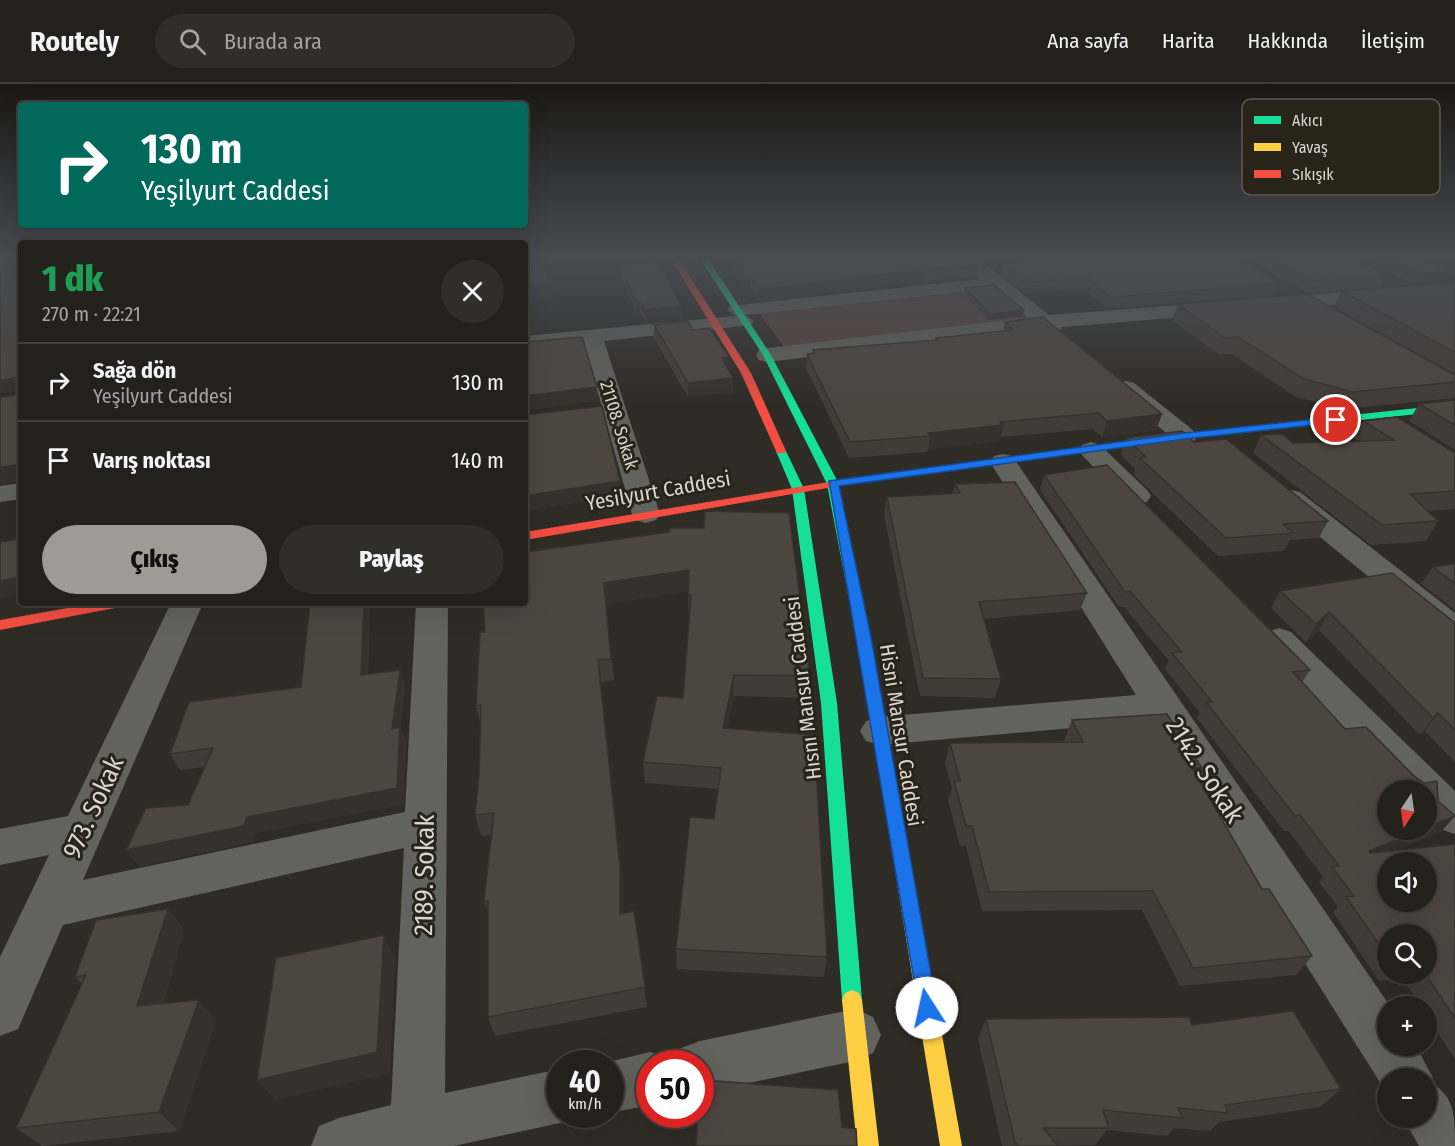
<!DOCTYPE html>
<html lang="tr">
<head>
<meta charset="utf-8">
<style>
  :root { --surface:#23211c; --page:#2f2e29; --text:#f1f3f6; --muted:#a3a3a3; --line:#403e3b; --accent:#9e9a94 }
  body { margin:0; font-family:"Fira Sans Condensed",sans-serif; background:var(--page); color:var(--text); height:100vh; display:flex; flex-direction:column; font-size:22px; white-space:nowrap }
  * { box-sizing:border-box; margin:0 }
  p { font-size:20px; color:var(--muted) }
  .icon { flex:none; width:33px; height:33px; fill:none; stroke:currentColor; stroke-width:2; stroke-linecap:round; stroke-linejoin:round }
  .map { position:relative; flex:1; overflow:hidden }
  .drawer { position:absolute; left:18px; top:156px; width:510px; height:366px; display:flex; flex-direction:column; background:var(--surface); border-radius:6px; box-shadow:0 6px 24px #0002,0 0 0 2px var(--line) }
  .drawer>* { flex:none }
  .hud { position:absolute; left:18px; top:18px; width:510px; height:126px; border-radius:6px; box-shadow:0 6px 24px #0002,0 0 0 2px var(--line); background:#00695c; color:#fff; overflow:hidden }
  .needle { width:39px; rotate:193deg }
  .buttons { position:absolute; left:1377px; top:696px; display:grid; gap:12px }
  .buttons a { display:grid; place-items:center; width:60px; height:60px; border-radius:50%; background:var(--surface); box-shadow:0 6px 24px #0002,0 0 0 2px var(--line); font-size:30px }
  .speed { position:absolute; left:546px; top:966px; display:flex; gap:12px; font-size:30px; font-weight:700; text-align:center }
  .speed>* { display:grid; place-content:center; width:78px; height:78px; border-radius:50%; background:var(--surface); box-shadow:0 6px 24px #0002,0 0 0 2px var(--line); line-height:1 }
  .speed small { font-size:15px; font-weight:400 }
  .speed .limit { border:9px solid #d22; background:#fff; color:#111 }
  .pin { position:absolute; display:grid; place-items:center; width:51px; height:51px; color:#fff; margin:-26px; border:3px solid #fff; border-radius:50%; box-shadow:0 2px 6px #0007 }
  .me { position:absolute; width:66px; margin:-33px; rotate:350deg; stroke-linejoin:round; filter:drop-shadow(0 0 4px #0008) }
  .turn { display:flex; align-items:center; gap:21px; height:126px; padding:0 24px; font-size:27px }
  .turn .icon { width:78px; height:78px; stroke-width:2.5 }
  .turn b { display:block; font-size:42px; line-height:51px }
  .round { display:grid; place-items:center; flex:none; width:63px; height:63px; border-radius:32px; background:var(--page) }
  .summary { display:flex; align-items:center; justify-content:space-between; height:102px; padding:0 24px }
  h1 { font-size:36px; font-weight:800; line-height:45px; color:#1e9e55 }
  .button { display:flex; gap:12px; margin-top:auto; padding:12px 24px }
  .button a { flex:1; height:69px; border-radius:36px; background:var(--accent); color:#111; font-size:24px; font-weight:800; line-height:69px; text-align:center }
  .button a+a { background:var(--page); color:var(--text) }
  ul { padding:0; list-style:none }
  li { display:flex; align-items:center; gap:18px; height:78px; padding:0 24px; border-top:2px solid var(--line) }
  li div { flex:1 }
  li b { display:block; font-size:22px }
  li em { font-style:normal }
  header { display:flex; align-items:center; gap:36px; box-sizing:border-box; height:84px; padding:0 30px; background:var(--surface); border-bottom:2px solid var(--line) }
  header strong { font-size:28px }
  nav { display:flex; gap:33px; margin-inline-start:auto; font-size:21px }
  .search { width:420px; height:54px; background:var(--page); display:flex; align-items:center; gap:15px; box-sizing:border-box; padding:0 21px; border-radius:33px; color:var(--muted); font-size:22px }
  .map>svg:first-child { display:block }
  .green { fill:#59423d }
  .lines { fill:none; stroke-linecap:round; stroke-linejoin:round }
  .street { fill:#63635d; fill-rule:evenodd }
  .fast { fill:#16e098; fill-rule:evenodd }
  .slow { fill:#ffcf43; fill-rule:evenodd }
  .jam { fill:#f24e42; fill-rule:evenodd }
  .wall { fill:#423c36; fill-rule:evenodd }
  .shaded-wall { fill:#36312c }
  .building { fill:#4d463f; stroke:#36312c; stroke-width:1.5; fill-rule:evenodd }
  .route { fill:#1a73e8; stroke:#114b97; stroke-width:1.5 }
  .labels { text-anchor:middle; stroke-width:6; stroke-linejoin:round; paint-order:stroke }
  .far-street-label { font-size:18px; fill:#dad6cf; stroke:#292419 }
  .street-label { font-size:21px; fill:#dad6cf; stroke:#292419 }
  .near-street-label { font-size:26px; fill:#dad6cf; stroke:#292419 }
  .key { fill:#292419; stroke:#5e5950; stroke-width:1.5 }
  .key-label { font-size:16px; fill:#dad6cf }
</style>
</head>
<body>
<header>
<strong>Routely</strong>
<div class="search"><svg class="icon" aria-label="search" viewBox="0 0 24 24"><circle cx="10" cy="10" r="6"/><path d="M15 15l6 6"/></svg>Burada ara</div>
<nav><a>Ana sayfa</a><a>Harita</a><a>Hakkında</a><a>İletişim</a></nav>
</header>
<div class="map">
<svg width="1455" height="1062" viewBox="0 0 1455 1062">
  <rect width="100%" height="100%" fill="#2f2c26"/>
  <path class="green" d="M992 206 1029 238 785 264 758 228Z"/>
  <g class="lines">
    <path class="street" d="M955 172H975L1049 231 1219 218 1226 220 1229 224 1226 228 1219 230 1062 243 1060 249 1053 251 1040 245 767 278 759 276 756 271 759 266 767 264 1027 234 993 205 745 231 754 237 751 241 604 257 660 430 656 436 646 439 636 436 632 430 584 259 525 264V252L736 232 727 226 730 222 981 195Z
      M1455 199V211L1273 226 1263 220 1273 214Z
      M1126 297 1134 299 1194 347 1198 352 1194 357 1185 360 1176 357 1118 309 1114 304 1118 299Z
      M1091 358 1100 361 1147 406 1151 412 1147 418 1137 420 1127 418 1082 371 1078 366 1082 361Z
      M1003 370 1012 372 1390 922 1388 962H1416L1433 994 1431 999C1455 1012 1455 1033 1455 1062H1419L1403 1034H1426V994H1388V1011L1152 637 879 661 866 657 860 647 866 637 879 633 1136 611 990 378 994 372Z
      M21 399V415L0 418V402Z
      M1290 406 1300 408 1455 529V557L1443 554 1280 420 1276 414 1280 408Z
      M171 519H203L83 796 405 728 416 519H448L445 1009 560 985V1030L579 1031 560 1039 454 1062H311L319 1042 339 1034 391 1021 404 764 63 841 18 945 0 952V873L49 771 0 781V745L68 732Z
      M1279 544 1291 548 1455 707V750L1440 745 1426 731V706H1403L1267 564 1262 556 1267 548Z
      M855 925 873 933 881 951 873 969 855 977 700 1009V980H675L681 964 700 957Z
      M650 968 669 975 670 980H650V1021L610 1029V980H600Z"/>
    <path class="fast" d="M698 172H706L771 271 839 400 875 578 873 582H863L861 578 827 400 763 271Z
      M1455 320V326L1185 355 847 401 841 398 847 395 1185 349Z
      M781 364 786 367 804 405 837 619 862 916 859 923 852 926 845 923 842 916 821 619 792 405 776 367Z"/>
    <path class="slow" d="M868 573 873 574 875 578 962 1062H940L861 578 863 574Z
      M852 906 859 909 862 916 879 1062H857L842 916 845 909Z"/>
    <path class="jam" d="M669 172H677L751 289 786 367 785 369H777L776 367 741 289Z
      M847 395 851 396V400L525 456V448Z
      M96 519H127L120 523 0 546V536Z"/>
  </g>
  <path class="wall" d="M0 172H21V397L0 400 15 311 16 185V184H0Z
    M729 172H966L978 182 976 193 925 196 759 217 750 204H747L729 178Z
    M1242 172H1348L1387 192 1381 203 1308 209Z
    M1356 172H1414L1450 187 1444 198 1415 201Z
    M1003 179 1280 200 1276 211 1107 224 1084 206 1025 209 1001 190Z
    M620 180 681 235 646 238 640 229 637 230 621 192Z
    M1455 199V290L1334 223 1341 207Z
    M965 204 1023 232 988 236 964 210Z
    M1178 220 1455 291V314L1345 325 1296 313 1232 270H1218L1172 236Z
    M1005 238 1162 330 1156 346 1102 353 1093 345 1000 353V357L928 365 927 368 849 374 806 284 807 270 813 269V266L935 256 936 254 1003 247Z
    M654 241 693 246 729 273V287L733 308 688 313 654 254Z
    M1455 316V366L1409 337 1419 320Z
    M1363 337 1455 369V425L1428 427 1438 437 1426 457 1371 461 1253 369 1261 351 1293 359 1358 357 1354 355Z
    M1126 354 1194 358 1328 437 1319 454 1290 456 1284 467 1218 472 1134 391 1135 385 1121 371Z
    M1044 391 1310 586 1302 598 1345 645 1438 717 1441 748 1396 766 1455 760V975L1426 931V922H1421L1403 895 1379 897 1333 828 1338 823 1319 798 1323 793 1289 747H1284L1197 634 1200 629 1165 585 1169 577 1124 523H1119L1040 406ZM1388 850H1426V890H1388Z
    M955 400 1087 509 1080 526 984 535 1001 595 995 614 920 612 884 430 887 413 953 409Z
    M669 448 810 592 808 614 734 612 727 645 827 873 824 893 677 885 676 865 714 735 718 705 645 699 643 678 683 614 690 532H689L688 507 606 520 614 596 601 598 623 804V829L634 827 647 923 495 952 488 933V828L484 817 492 751 481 752 475 731 479 691 480 638 476 622 485 548Z
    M1455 480V526L1421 500 1433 483Z
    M1280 507 1455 539V678L1425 647 1420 651 1319 546 1306 558 1271 524Z
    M310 519H370L368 590 400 586 405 603 400 643 406 660 403 720 256 749 253 758 139 782 126 766 188 721 205 683 180 686 170 670 301 603Z
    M1072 636 1202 684 1197 693 1262 805 1312 872 1296 891 1180 902 1142 826 982 827 966 762H960L948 716 952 705 945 679 950 659 1065 658 1064 656Z
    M168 825 184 846 163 920 216 936 179 1047 42 1062 16 1044 82 900 75 893Z
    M986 935 1192 941 1341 1005 1320 1023 1219 1038 1210 1047 1174 1044 1167 1052 1107 1046 1095 1061 1002 1062 978 955Z"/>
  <path class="shaded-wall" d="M984 172H1024L984 176Z
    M926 185 925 196 759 217 760 205Z
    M1450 187 1444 198 1415 201 1421 190Z
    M747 193H750V204H747Z
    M552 199 554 216 525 220V202Z
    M636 217H640V229L637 230Z
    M681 222V235L646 238 645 226Z
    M1024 226 1023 232 988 236 990 230Z
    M729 273V287L722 274Z
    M15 294 21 308 0 310V296Z
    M733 294V308L688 313V299Z
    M597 303 598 317 525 327V312Z
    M1162 330 1156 346 1102 353 1107 337Z
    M1003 341 1000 357 928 365 930 352 928 349Z
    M21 381V397L0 400V383Z
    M620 397 621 412 525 427V412Z
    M689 486 690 507 606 520 614 596 604 499Z
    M21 493V511L0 514V497Z
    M364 519H370L367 607 361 591Z
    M1329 528 1319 546 1306 558 1316 540Z
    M598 576 623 804V850L620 830Z
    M400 586 405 603 398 661 392 645Z
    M734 591V612L723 666V644Z
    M1438 629 1425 647 1420 651 1433 634Z
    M400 643 406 660 403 720 256 749 253 758 139 782 126 766 247 733Z
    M1455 732 1441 748 1356 783 1369 767 1422 746H1426V744Z
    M168 825 184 846 156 942 137 922Z
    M384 851 395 874 390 989 275 1016 257 996Z
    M199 916 216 936 179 1047 159 1028Z"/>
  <path class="building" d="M16 172H21V381L0 383V313L15 311V294L0 296V187L16 185Z
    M525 172H538L552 199 525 202Z
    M733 172H966L978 182 926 185 760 205 750 193H747Z
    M1072 172H1233L1280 200 1110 213 1087 194 1028 198 1003 179Z
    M1265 172H1348L1387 192 1312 197Z
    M1384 172H1414L1450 187 1421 190Z
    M657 177 681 222 645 226 640 217H636L620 180Z
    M1455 199V268L1341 207Z
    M994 201 1024 226 990 230 965 204Z
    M1307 210 1455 291V298L1353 308 1304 295 1238 253 1225 254 1178 220Z
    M1043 233 1162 330 1107 337 1098 329 1000 338 1003 341 928 349 930 352 850 358 807 270 815 269 813 266 938 256 936 254 1013 246 1005 238Z
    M688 237 693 246 709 244 729 273 722 274 733 294 688 299 654 241Z
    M582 253 597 303 525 312V258Z
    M1455 316V341L1419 320Z
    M602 322 620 397 525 412V331Z
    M1397 333 1455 369V407L1410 410 1438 437 1382 441 1261 351 1282 350 1293 359 1394 356 1363 337Z
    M1182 347 1194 358 1226 355 1328 437 1283 440 1293 449 1226 454 1140 374 1146 373 1126 354Z
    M1107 381 1310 586 1293 588 1345 645 1366 643 1414 692 1424 699 1437 697 1438 717 1455 732 1426 744V706H1388V746H1422L1369 767 1370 769 1455 760V934L1425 890H1426V850H1388V873L1346 813 1354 812 1332 783 1339 782 1300 731 1295 732 1206 618H1212L1172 569 1182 568 1130 507 1125 508 1044 391ZM1388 778H1426V818H1388Z
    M1015 398 1087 509 979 518 1001 595 923 594 887 413 960 409 955 400Z
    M705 427 789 429 810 592 734 591 723 644 814 651 827 873 676 865 690 733 714 735 721 684 643 678 657 612 683 614 691 511H688L689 486 604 499 611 575 598 576 620 783V830L634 827 645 903 488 933V817H484L494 729 475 731 479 691 481 621 476 622 480 548H485L483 519H525V468L669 448 670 444H704Z
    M21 455V493L0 497V458Z
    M1455 480V500L1433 483Z
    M1392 489 1455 539V646L1438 629 1433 634 1329 528 1316 540 1280 507Z
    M310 519H364L361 591 400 586 392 645 400 643 397 704 247 733 244 742 126 766 146 724 188 721 213 664 170 670 189 618 301 603Z
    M1167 630 1202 684H1192L1262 805H1269L1312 872 1193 884 1153 807 989 808 972 742H966L954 697H960L950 659 1083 658 1072 636Z
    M168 825 137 922 199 916 159 1028 16 1044 86 891 75 893 96 836Z
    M384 851 377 968 257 996 276 874Z
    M1293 927 1341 1005 1225 1021 1228 1029 1178 1024 1183 1034 1103 1026 1109 1044H1043L1058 1062H1018L1015 1058 986 935 1189 933 1192 941Z
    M701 996 838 1006 842 1043 856 1045 857 1062H696L698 1030H700Z"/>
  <linearGradient id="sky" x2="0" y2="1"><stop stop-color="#1a1815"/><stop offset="0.54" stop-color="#474b52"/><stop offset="1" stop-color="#474b52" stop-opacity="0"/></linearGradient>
  <rect width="1455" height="321" fill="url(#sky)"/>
  <path class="route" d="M1336 333 1341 336 1340 338 1185 355 839 402 871 553 937 924 934 931 927 934 920 931 829 397 1185 349Z"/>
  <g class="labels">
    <g class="far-street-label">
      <text transform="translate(619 341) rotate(73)" y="6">21108. Sokak</text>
    </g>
    <g class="street-label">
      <text transform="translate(658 407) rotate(-10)" y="7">Yesilyurt Caddesi</text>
      <text transform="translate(803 604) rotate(-97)" y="7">Hısnı Mansur Caddesi</text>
      <text transform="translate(901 651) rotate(81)" y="7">Hisni Mansur Caddesi</text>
    </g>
    <g class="near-street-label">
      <text transform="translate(1205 686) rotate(57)" y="9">2142. Sokak</text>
      <text transform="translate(93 723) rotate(-65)" y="9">973. Sokak</text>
      <text transform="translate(424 791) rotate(-89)" y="9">2189. Sokak</text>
    </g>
  </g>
  <rect x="1242" y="15" width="198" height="96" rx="9" class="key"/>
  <rect x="1254" y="32" width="27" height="8" fill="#16e098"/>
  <rect x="1254" y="59" width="27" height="8" fill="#ffcf43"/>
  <rect x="1254" y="86" width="27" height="8" fill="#f24e42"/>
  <g class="key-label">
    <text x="1292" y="42">Akıcı</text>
    <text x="1292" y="69">Yavaş</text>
    <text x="1292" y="96">Sıkışık</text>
  </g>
</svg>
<div class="buttons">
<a><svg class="needle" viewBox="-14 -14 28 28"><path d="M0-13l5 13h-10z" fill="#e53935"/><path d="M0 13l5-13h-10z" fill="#a3a3a3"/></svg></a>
<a><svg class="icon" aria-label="sound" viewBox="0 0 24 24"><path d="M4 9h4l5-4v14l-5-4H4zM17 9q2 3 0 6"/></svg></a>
<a><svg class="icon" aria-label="search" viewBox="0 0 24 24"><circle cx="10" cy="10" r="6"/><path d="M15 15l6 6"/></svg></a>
<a>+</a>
<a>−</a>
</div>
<div class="speed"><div>40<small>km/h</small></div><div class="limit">50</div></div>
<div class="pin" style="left:1336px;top:336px;background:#d93025"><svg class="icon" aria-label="arrive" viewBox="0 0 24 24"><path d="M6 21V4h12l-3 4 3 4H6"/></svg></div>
<svg class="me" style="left:927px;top:924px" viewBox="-20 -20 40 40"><circle r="19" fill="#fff"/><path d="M0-13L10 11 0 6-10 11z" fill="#1a73e8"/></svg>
<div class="hud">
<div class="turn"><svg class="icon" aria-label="right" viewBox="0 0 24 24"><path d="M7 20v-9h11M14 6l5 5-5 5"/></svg><div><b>130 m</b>Yeşilyurt Caddesi</div></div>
</div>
<section class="drawer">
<div class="summary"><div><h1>1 dk</h1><p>270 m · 22:21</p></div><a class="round"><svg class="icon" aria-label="close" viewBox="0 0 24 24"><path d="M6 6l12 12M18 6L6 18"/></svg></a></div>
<ul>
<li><svg class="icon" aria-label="right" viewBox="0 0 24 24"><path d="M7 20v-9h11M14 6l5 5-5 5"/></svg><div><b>Sağa dön</b><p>Yeşilyurt Caddesi</p></div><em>130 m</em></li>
<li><svg class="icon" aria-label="arrive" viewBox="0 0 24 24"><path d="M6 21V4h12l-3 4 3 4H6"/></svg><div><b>Varış noktası</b></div><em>140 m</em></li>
</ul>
<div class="button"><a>Çıkış</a><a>Paylaş</a></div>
</section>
</div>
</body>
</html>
